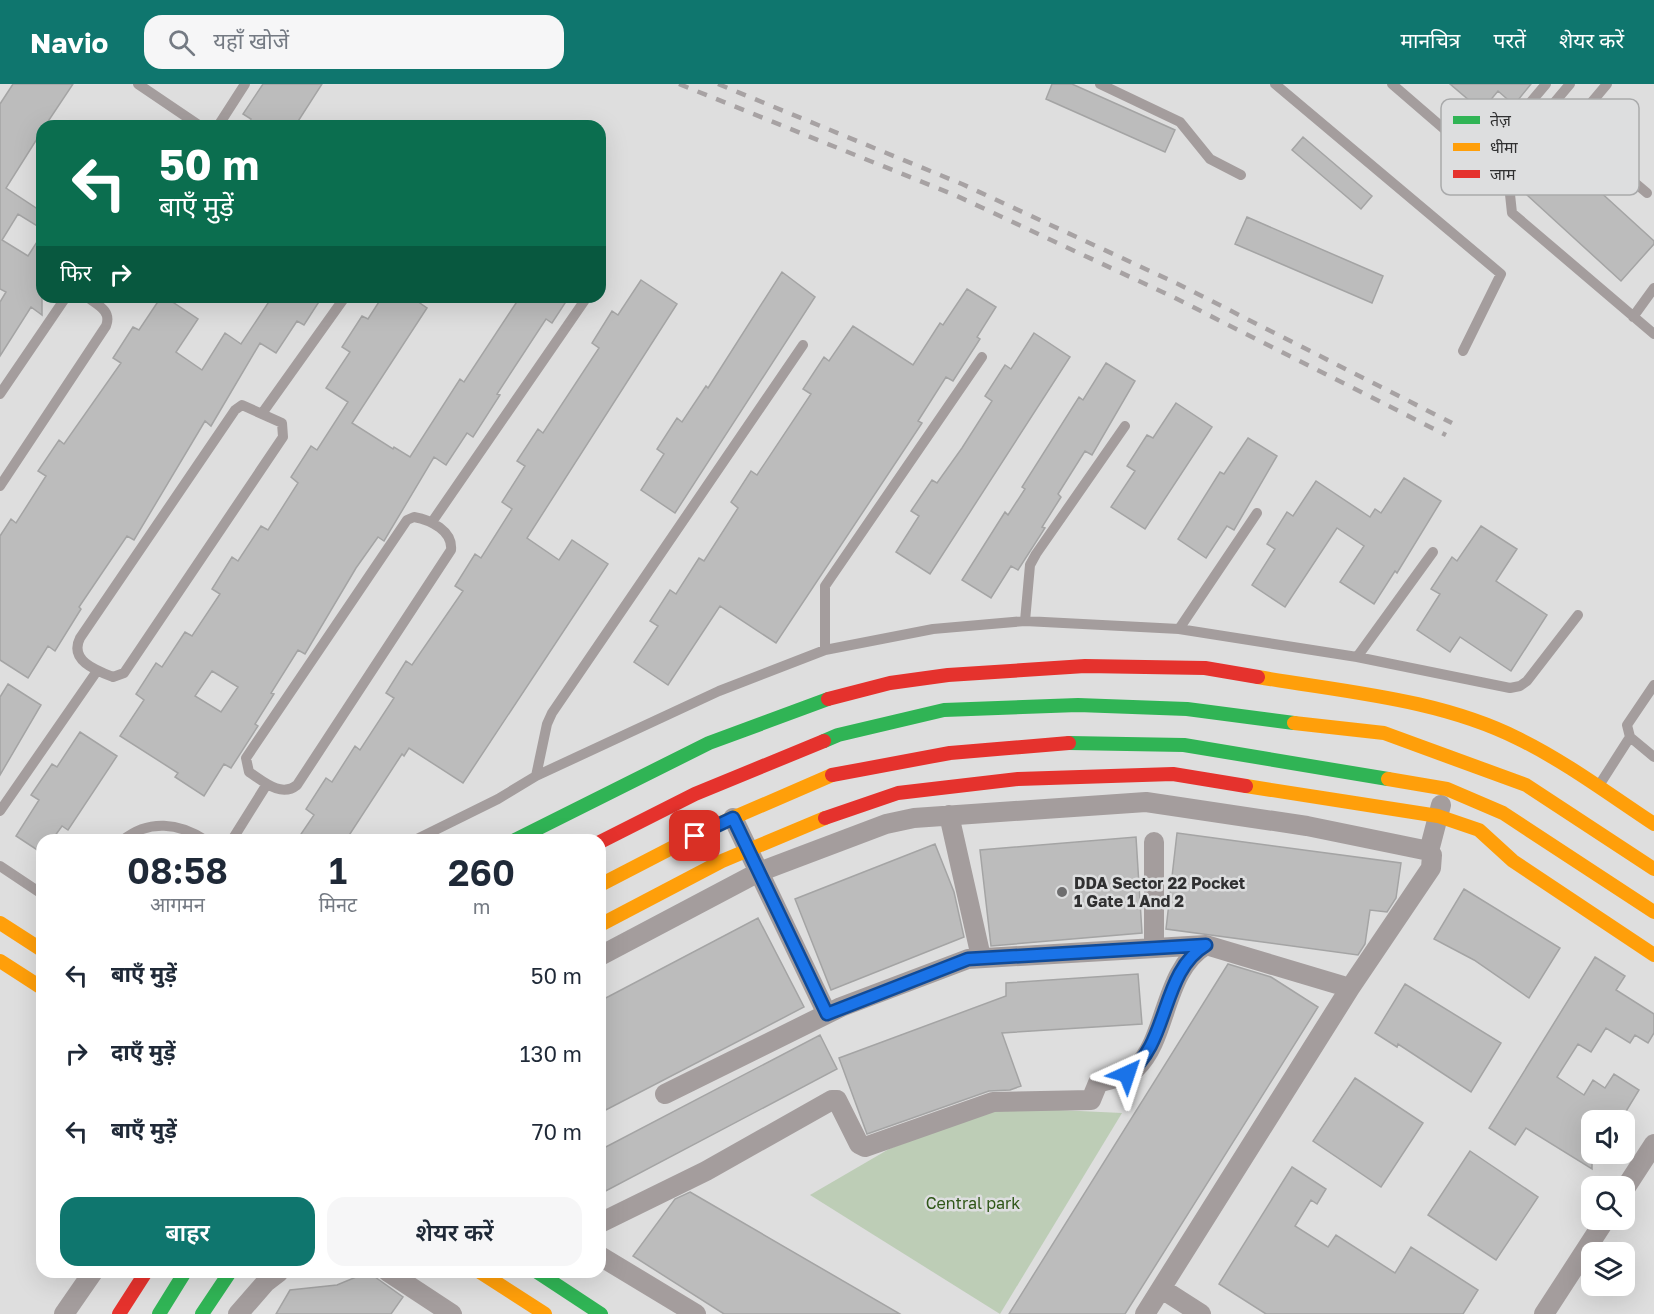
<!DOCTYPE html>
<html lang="hi">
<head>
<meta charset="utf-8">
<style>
  :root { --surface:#fff; --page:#f6f6f7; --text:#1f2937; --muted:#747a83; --accent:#0f766e }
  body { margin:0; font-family:"Golos Text","Noto Sans Devanagari",sans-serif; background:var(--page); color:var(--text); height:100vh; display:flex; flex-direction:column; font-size:22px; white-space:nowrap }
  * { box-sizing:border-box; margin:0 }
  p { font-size:20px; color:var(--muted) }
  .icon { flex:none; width:33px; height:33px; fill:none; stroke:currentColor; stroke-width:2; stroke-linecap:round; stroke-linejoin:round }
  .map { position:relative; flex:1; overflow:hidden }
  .side { position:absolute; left:36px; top:750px; width:570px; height:444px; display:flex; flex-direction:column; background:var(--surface); border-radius:18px; box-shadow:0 6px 24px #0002 }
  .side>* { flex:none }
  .top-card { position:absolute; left:36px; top:36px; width:570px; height:183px; border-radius:18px; box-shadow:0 6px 24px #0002; background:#0b6e4f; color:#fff; overflow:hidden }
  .fabs { position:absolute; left:1581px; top:1026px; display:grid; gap:12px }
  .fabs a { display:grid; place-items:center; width:54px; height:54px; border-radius:12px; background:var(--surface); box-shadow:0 6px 24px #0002; font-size:30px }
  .pin { position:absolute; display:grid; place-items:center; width:51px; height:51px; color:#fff; margin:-26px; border-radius:12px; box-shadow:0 3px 9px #0006 }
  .me { position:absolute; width:66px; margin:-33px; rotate:42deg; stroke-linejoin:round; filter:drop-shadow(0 0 4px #0008) }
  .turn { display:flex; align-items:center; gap:21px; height:126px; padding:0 24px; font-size:27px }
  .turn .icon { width:78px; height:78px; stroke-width:2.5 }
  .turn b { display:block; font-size:42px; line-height:51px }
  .then { display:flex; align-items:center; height:57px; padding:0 24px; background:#0003; gap:12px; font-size:22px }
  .eta { display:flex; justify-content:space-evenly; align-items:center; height:102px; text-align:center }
  .eta b { font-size:36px; font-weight:600; line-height:42px }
  .button { display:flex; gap:12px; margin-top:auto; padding:12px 24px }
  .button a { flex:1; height:69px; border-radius:18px; background:var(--accent); color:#fff; font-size:24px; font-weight:600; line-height:69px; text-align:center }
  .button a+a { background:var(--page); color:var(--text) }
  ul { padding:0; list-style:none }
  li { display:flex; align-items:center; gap:18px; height:78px; padding:0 24px }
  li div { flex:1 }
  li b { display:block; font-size:22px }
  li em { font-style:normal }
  header { display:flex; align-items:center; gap:36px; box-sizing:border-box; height:84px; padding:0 30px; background:var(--accent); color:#fff }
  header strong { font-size:28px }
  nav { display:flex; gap:33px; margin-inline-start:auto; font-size:21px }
  .search { width:420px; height:54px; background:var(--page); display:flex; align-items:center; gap:15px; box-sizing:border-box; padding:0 21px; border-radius:18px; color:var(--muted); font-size:22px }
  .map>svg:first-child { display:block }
  .green { fill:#bdcdb6 }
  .building { fill:#bcbcbc; stroke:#a4a4a4; stroke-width:1.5; fill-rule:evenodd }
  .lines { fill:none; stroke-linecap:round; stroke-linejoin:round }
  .lane { stroke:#a49d9d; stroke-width:10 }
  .street { stroke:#a49d9d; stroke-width:20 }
  .fast { stroke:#30b455; stroke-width:14 }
  .slow { stroke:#ff9f0a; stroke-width:14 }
  .jam { stroke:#e5322d; stroke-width:14 }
  .rail { stroke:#a7a2a3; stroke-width:4.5; stroke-dasharray:10 10; stroke-linecap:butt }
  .route-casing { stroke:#114b97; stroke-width:15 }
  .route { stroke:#1a73e8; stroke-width:10 }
  .poi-dot { fill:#6d6d6e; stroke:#dddedf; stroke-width:2 }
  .labels { text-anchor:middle; stroke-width:5; stroke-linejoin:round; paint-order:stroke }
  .poi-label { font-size:16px; font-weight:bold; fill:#303031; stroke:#dddedf; text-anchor:start }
  .park-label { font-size:16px; fill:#2e5617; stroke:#dddedf }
  .key { fill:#dddedf; stroke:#a9aaab; stroke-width:1.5 }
  .key-label { font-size:16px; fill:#303031 }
</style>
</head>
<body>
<header>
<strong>Navio</strong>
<div class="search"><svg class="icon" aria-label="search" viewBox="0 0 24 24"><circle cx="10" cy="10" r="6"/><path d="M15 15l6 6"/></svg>यहाँ खोजें</div>
<nav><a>मानचित्र</a><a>परतें</a><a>शेयर करें</a></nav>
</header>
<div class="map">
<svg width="1654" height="1230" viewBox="0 0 1654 1230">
  <rect width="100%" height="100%" fill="#dedede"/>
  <path class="green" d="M997 1023 1122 1029 1000 1230 810 1111 889 1065Z"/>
  <path class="building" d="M13 0H73L45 42H42V47L6 104 42 128V145L18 130 2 156 28 172 42 150V231L31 223 0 272V218L6 208 0 205V20Z
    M263 0H322L295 42H247L251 35 243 30Z
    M1052 0H1072L1175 46 1165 68 1046 15Z
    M1450 0H1531L1514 21 1498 7 1484 24 1480 20 1477 23Z
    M1303 53 1372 112 1361 125 1292 66Z
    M1562 73 1654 157V160L1621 197 1527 111Z
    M1247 133 1383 192 1372 219 1235 160Z
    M782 188 815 213 675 429 641 406 664 370 657 365 677 334 682 338 706 302 708 304Z
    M641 196 677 220 527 454 559 476 572 456 608 480 463 699 409 664 404 672 402 670 346 756H297L314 731 306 725 326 694 332 698 355 662 360 666 394 614 386 609 406 577 412 581 463 507 455 502 475 470 481 474 512 425 502 418 525 382 517 377 538 345 543 349 599 264 592 259 612 227 618 231Z
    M967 205 996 223 977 253 980 255 953 297 946 293 918 337 922 339 776 559 720 522 668 601 634 578 658 542 650 537 670 506 676 510 699 474 704 477 738 424 731 418 751 387 757 391 811 310 803 305 824 273 829 277 853 242 913 281 940 239 943 241Z
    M161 213H165L198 235 176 268 202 286 225 249 241 260 272 213H322L304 241 297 237 276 269 260 259 211 342 205 337 134 456 127 452 79 523 81 525 55 567 48 562 28 594 0 576V452L11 435 16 439 46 392 38 387 59 356 64 360 121 279 113 274 133 243 139 246Z
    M382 213H411L427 224 352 339 393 365 394 363 410 373 460 295 464 298 520 213H569L552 239 546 235 497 310 500 311 473 353 467 349 446 381 434 373 384 457 378 453 356 484 305 570 298 566 271 609 274 610 255 640 258 642 231 684 224 680 204 712 175 693 178 689 120 652 144 616 136 610 156 579 162 583 185 548 192 552 220 510 212 505 232 473 238 477 261 442 268 446 298 399 291 393 311 362 317 366 348 318 326 304 350 268 342 263 362 232 368 235ZM212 587 238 603 221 628 195 612Z
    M1034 249 1070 273 930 490 896 468 919 432 911 427 932 396 937 399 962 364 992 317 985 312 1005 281 1011 285Z
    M1106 279 1135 297 1092 371 1085 367 1058 410 1061 413 1042 443 1045 444 1018 486 1011 482 991 514 962 496 1005 428 1008 431 1025 405 1022 403 1079 313 1083 316Z
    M1176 319 1212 343 1145 445 1111 423 1135 387 1127 382 1147 351 1153 354Z
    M1248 354 1277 372 1234 446 1227 442 1206 474 1178 455 1220 388 1224 390Z
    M1404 394 1441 417 1397 489 1395 487 1374 520 1340 498 1364 462 1337 444 1285 523 1252 501 1275 465 1267 460 1287 428 1293 432 1316 397 1370 433 1375 425 1381 429Z
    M1481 442 1517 465 1496 497 1547 531 1511 587 1460 553 1450 568 1417 546 1440 510 1431 505 1452 473 1457 477Z
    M8 600 41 621 0 691V613Z
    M80 648 117 672 68 746 62 742 52 756H42V769L16 752 39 716 31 711 52 680 57 683Z
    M1177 749 1401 779 1396 814 1387 828 1370 826 1365 860 1358 871 1166 845Z
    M1136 753 1142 849 991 862 980 766Z
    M935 760 954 808 964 853 831 906 795 815Z
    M1464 805 1560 864 1529 914 1474 876 1434 855Z
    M758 834 804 923 600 1029V917Z
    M1595 873 1625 892 1616 906 1654 930V949L1648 959 1635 951 1630 959 1606 944 1591 968 1578 960 1557 993 1584 1011 1593 996 1605 1004 1614 990 1639 1006 1622 1034 1612 1028 1606 1036H1592V1085L1526 1044 1515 1061 1489 1044Z
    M1228 880 1271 893 1318 923 1125 1230H1009Z
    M1138 890 1142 940 1002 949 1021 1002 1010 1006 989 1007 867 1050 839 974 1006 912V899Z
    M1405 900 1501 959 1471 1008 1398 960 1397 963 1375 949Z
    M820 951 837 985 600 1110V1066Z
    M1355 994 1423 1039 1381 1103 1313 1057Z
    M1470 1067 1538 1113 1496 1176 1428 1131Z
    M1292 1083 1326 1105 1317 1120 1311 1116 1295 1142 1328 1163 1336 1151 1395 1189 1411 1163 1478 1206 1463 1230H1266L1219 1200Z
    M690 1108 900 1230H724L633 1172 675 1115Z
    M368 1188 403 1213 391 1230H276L290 1206 337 1201Z"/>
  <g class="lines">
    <path class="lane" d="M138 0 200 42
      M1100 0 1180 38 1210 75 1241 91
      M1275 0 1501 190 1463 267
      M1392 0 1509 101 1512 129 1654 250
      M218 42 245 0
      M1570 44 1647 109
      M1508 45 1546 0
      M1495 89 1570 0
      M1509 101 1532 73 1570 44 1607 0
      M1633 233 1654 204
      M0 310 66 213
      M242 321 282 339 283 353 124 589 113 593C95 586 69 576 80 554L235 326Z
      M263 328 345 213
      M0 402 106 242C112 227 98 221 87 213
      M414 433C431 436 453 447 451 466L297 701C281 714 263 697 249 688L246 674 407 436Z
      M432 438 587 213
      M1025 537 1030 481 1036 470 1125 342
      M1179 545 1257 429
      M825 566V502L982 273
      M1357 573 1433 468
      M1654 601 1627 641 1630 653 1654 673
      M536 692 547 640 552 629 803 261
      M1598 703 1630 653
      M0 727 97 587
      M123 756C149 735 179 739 205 756
      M232 756 267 700
      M415 756 498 715 536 692 719 607 825 566 933 545 1025 537 1179 545 1357 573 1510 604 1520 602 1527 597 1578 531
      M0 782 42 810"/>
    <path class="street" d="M949 731 981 873
      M733 734 827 930
      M1429 767 1441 721
      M1154 864V758
      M600 872 759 788 886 740 914 734 1146 718 1307 742 1429 767 1432 771 1431 784 1350 904 1145 1230
      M665 1010 841 923 968 875 1206 861
      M1624 1106 1654 1060
      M600 1139 706 1087 832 1016H837L859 1060 865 1063 993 1018 1091 1016 1098 999C1110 995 1126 993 1136 984 1168 954 1163 886 1206 861L1350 904
      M600 1172 696 1230
      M388 1188 452 1230
      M1162 1205 1201 1230
      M64 1230 93 1188
      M238 1230 266 1198 279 1188
      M1544 1230 1605 1136"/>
    <path class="fast" d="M824 657 838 651 944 626 1078 621 1187 625 1294 639
      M1069 659 1184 661 1388 695
      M515 756 709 659 828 615
      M537 1188 601 1230
      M159 1230 185 1188
      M202 1230 230 1188"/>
    <path class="slow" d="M1258 593C1345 608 1440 615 1519 655 1566 678 1610 711 1654 740
      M1294 639 1384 649 1526 701 1654 785
      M1388 695 1447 705 1503 729 1654 828
      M1246 702 1438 732 1479 746 1513 777 1654 871
      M600 801 714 742 832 691
      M0 839 42 866
      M600 841 722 777 825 734
      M0 877 42 904
      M480 1188 545 1230"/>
    <path class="jam" d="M828 615 890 599 948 591 1085 582 1205 584 1258 593
      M832 691 950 669 1069 659
      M825 734 898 709 1018 695 1173 690 1246 702
      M600 758 695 710 824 657
      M119 1230 146 1188"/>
    <path class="rail" d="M679 0 957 112 1173 213 1446 351
      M718 0 962 100 1178 200 1452 339"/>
  </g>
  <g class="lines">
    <g class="route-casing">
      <path id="route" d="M695 752 733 734 827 930 968 875 1206 861C1160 888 1170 960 1127 990"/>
    </g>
    <use href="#route" class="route"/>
  </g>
  <circle class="poi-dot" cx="1062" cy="808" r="6"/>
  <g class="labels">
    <g class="poi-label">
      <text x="1074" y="805">DDA Sector 22 Pocket<tspan x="1074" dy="18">1 Gate 1 And 2</tspan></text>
    </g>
    <g class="park-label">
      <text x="973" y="1125">Central park</text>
    </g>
  </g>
  <rect x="1441" y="15" width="198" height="96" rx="9" class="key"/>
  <rect x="1453" y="32" width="27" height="8" fill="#30b455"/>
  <rect x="1453" y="59" width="27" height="8" fill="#ff9f0a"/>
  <rect x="1453" y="86" width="27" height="8" fill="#e5322d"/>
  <g class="key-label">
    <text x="1490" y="42">तेज़</text>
    <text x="1490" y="69">धीमा</text>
    <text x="1490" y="96">जाम</text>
  </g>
</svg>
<div class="fabs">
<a><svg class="icon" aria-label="sound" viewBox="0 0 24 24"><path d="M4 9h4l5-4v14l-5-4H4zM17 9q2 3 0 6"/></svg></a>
<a><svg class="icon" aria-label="search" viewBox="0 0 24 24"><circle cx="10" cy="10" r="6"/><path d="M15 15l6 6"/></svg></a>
<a><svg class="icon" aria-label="layers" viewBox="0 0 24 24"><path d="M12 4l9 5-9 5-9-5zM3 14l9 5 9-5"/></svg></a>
</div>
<div class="pin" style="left:695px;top:752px;background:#d93025"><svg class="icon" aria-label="arrive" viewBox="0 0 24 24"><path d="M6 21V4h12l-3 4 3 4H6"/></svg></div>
<svg class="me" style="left:1127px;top:990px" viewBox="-20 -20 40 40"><path d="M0-17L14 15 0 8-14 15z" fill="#1a73e8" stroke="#fff" stroke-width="4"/></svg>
<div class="top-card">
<div class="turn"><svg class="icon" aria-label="left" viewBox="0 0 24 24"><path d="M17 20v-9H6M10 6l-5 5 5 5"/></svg><div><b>50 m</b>बाएँ मुड़ें</div></div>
<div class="then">फिर<svg class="icon" aria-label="right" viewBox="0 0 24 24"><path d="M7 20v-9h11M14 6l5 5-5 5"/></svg></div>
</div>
<section class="side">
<div class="eta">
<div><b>08:58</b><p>आगमन</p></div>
<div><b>1</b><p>मिनट</p></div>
<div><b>260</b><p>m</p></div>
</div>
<ul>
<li><svg class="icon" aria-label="left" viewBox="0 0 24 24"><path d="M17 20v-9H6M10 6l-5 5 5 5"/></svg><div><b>बाएँ मुड़ें</b></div><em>50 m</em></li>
<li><svg class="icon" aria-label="right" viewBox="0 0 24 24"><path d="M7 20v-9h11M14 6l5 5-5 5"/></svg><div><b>दाएँ मुड़ें</b></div><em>130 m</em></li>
<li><svg class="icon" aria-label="left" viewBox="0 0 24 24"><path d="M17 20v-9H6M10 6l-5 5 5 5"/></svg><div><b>बाएँ मुड़ें</b></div><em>70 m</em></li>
</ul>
<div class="button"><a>बाहर</a><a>शेयर करें</a></div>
</section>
</div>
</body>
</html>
